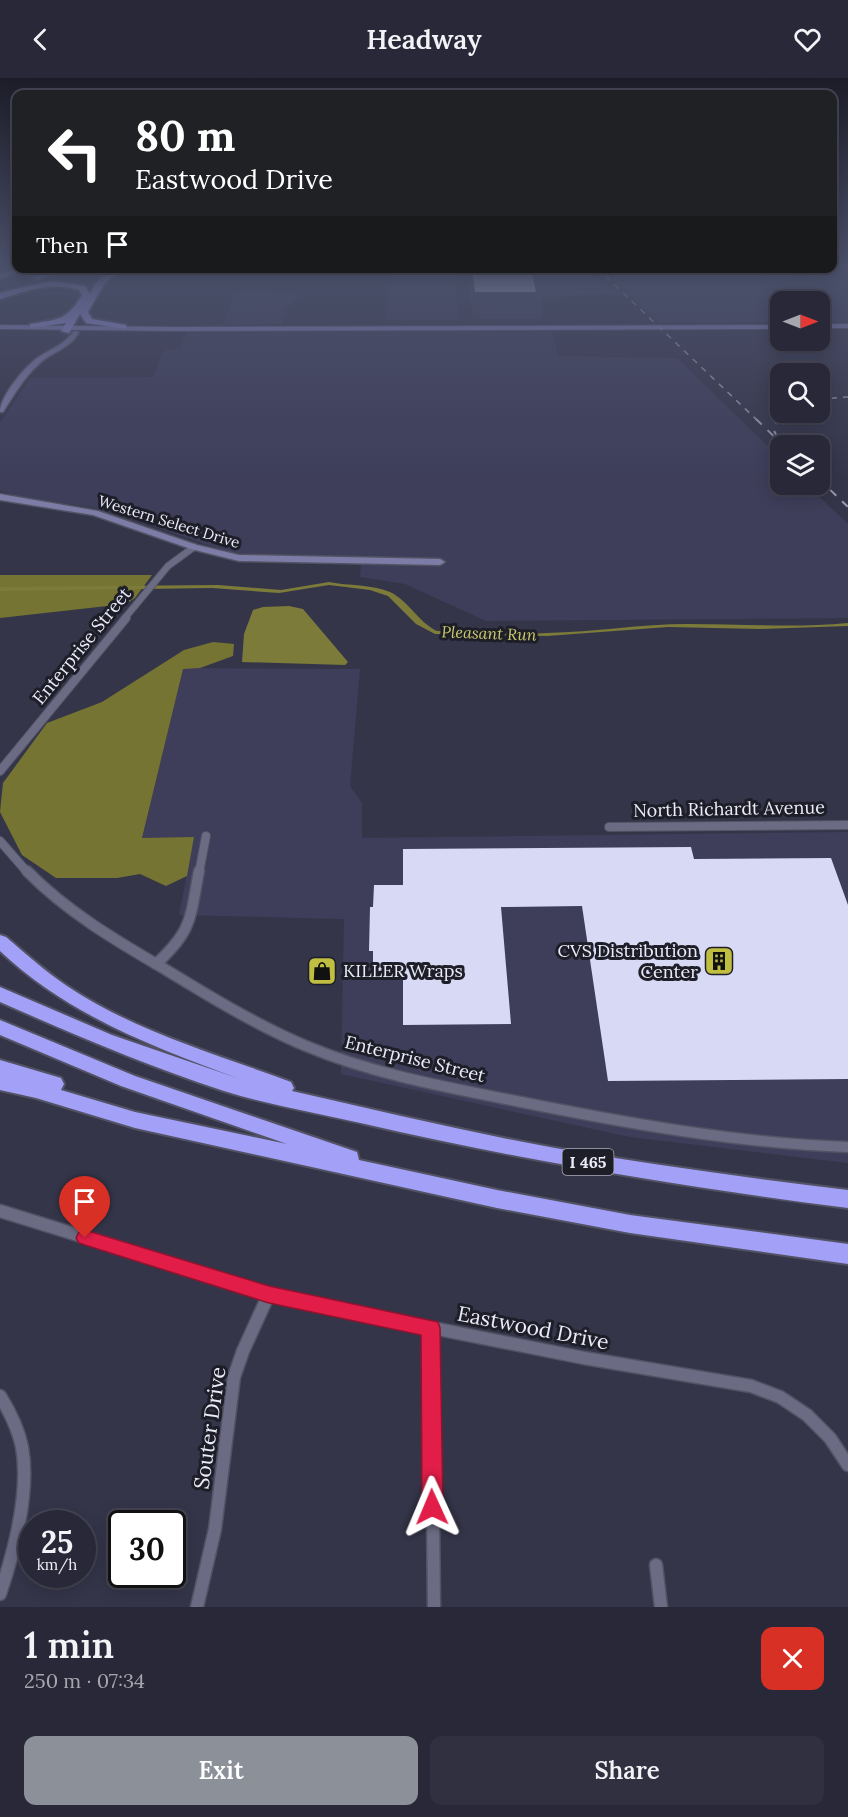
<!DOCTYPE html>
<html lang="en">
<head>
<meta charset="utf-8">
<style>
  :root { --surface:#282838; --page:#303040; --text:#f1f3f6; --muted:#a5a6ae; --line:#444453; --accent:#8c9099 }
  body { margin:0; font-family:Lora,serif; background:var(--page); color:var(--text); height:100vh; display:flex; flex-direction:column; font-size:22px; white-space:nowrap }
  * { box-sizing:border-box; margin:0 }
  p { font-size:20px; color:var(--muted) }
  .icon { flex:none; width:33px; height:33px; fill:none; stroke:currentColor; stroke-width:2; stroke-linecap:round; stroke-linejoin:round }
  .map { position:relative; height:1529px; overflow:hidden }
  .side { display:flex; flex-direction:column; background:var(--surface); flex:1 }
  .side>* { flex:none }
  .hud { position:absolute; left:12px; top:12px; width:825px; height:183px; border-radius:12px; box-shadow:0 3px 15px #0003,0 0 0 2px var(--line); background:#202124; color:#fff; overflow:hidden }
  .needle { width:39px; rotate:90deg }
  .tools { position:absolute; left:770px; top:213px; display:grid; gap:12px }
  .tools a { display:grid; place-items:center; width:60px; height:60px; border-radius:12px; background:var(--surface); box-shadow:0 3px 15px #0003,0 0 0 2px var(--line); font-size:30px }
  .speed { position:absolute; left:18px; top:1432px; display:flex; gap:12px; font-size:30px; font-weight:700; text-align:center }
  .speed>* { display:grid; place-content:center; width:78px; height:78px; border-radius:50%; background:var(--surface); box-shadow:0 3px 15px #0003,0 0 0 2px var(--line); line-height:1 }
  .speed small { font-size:15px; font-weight:400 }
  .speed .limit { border:3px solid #111; border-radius:9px; background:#fff; color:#111 }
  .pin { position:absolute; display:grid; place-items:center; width:51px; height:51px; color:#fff; margin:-62px -26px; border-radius:50% 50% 50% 0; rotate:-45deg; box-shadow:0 0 6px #0007 }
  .pin .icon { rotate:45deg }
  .me { position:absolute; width:66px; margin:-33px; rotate:359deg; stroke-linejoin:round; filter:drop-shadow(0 0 4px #0008) }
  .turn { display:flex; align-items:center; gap:21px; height:126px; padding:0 24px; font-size:27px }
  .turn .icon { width:78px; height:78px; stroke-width:2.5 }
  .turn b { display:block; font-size:42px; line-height:51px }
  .then { display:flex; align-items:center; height:57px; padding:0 24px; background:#0003; gap:12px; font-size:22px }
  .round { display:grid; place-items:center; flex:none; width:63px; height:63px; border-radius:12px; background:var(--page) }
  .overview { display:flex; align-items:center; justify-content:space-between; height:102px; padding:0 24px }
  h1 { font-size:36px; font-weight:600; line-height:45px }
  .primary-button { display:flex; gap:12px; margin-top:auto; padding:12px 24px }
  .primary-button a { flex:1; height:69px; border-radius:12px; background:var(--accent); color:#fff; font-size:24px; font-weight:600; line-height:69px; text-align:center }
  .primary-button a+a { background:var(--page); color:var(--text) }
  header { display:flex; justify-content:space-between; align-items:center; height:78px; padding:0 24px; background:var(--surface); font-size:27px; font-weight:600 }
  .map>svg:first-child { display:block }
  .built { fill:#3e3e5a }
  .forest { fill:#757432 }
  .water { fill:#7c7b3a }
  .building { fill:#d8d9f5 }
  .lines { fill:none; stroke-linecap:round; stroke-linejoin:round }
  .street-far3-casing { stroke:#525264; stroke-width:8 }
  .street-far2-casing { stroke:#525264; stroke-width:10 }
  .street-far1-casing { stroke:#525264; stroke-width:13 }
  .street-casing { stroke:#525264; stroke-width:15 }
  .secondary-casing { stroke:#525264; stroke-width:3 }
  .primary-casing { stroke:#525264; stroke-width:2 }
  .highway-casing { stroke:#525264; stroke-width:4 }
  .street-far3 { stroke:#6b6c84; stroke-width:6 }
  .street-far2 { stroke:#6b6c84; stroke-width:8 }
  .street-far1 { stroke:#6b6c84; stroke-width:10 }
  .street { stroke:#6b6c84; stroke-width:12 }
  .secondary { fill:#7c7ca6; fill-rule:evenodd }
  .primary { fill:#8c8bc9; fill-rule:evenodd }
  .highway { fill:#a2a0f7; fill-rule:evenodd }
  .rail-far1 { stroke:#9b9bad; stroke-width:1.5; stroke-dasharray:6 6; stroke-linecap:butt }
  .rail { stroke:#9b9bad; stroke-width:2; stroke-dasharray:8 8; stroke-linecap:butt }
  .route { fill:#e11d48; stroke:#92132f; stroke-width:1.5 }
  .labels { text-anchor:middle; stroke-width:6; stroke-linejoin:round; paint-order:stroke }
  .far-street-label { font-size:15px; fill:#eaeaf8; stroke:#1d1e28 }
  .far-water-label { font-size:16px; font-style:italic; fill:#cccb6d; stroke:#1d1e28 }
  .shield { fill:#1d1e28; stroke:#acadba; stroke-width:1.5 }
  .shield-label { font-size:16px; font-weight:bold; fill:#eaeaf8 }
  .street-label { font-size:18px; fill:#eaeaf8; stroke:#1d1e28 }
  .poi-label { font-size:18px; fill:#eaeaf8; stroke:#1d1e28; text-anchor:end }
  .near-street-label { font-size:21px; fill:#eaeaf8; stroke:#1d1e28 }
</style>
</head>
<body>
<header><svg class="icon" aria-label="back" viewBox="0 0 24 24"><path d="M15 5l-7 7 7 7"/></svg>Headway<svg class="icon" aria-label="heart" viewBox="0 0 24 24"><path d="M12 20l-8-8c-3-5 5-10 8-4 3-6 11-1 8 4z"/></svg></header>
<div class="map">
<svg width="848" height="1529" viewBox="0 0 848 1529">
  <rect width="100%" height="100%" fill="#35354a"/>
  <path class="built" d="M833 187H848V244H819V224H780V244L659 245 602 191 832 190Z
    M391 191H455L458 242H386Z
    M467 191H587L615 215 541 220 543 241H473Z
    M235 216H262L300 217 287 230 282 246 223 247Z
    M552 252 558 278 677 280 780 380V406L807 407 848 446V540L486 543 405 506 360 499 361 488 350 480 237 477 102 431 17 418 0 413V345L30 300 153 299 163 273 181 270 186 254Z
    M183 590 360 591 350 708 362 725V760L848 754V1085L630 1059 341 996 344 841 179 837 194 760 142 761Z"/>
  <path class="forest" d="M0 497H152L135 520 125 526 0 540Z
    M213 564 234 566 233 578 200 590 183 591 142 760 194 759 187 798 166 808 140 796 117 800H56L22 777 0 734 3 705 47 645 102 624 184 572Z"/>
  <path class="water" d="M329 504C349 508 371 506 390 514 409 523 418 544 437 553 474 553 511 557 547 555 594 554 641 546 688 546 742 546 795 550 848 545V548L760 551 668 549 547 558 435 556 416 546 388 518 370 512 329 507 279 515 212 510 0 513V509L218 507 281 512Z
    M289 528 303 531 348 584 345 587 242 584 244 556 253 532 263 529Z"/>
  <path class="building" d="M472 190H531L536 214H475Z
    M691 769 694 781 831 780 848 827V1001L608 1003 582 828 501 829 511 946 403 947V893H373V873H369L370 829H373L374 807H403V771Z"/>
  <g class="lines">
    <g class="street-far3-casing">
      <path id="street-far3" d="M124 541 168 488 194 469"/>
    </g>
    <g class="street-far2-casing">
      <path id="street-far2" d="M0 693 126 540
        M609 749 848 747
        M0 763 28 795
        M199 795 206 758"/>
    </g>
    <g class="street-far1-casing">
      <path id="street-far1" d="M27 793C66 833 115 862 163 890 209 918 256 947 306 968 373 996 445 1009 516 1023 626 1045 735 1065 848 1069
        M156 886C193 852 190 840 199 793"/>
    </g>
    <g class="street-casing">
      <path id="street" d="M0 1133 282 1220 584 1280 751 1308 780 1319 807 1337 830 1360 848 1387
        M431 1250 434 1529
        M0 1318C10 1334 18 1350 22 1369 30 1413 14 1474 0 1516
        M656 1487 661 1529
        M197 1529 215 1451 234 1299 243 1273 269 1216"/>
    </g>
    <g class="secondary-casing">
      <path id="secondary" d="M74 253 79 254C70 271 53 273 40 285 24 299 14 317 3 334H0C0 318 26 287 40 278 53 270 65 266 74 253Z
        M0 416 98 433 197 467 239 477 440 481 445 484 440 487 239 483 191 471 93 437 0 422Z"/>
    </g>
    <g class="primary-casing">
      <path id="primary" d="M819 246H848V250H819Z
        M0 247 174 249 780 247V251L174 253 0 251Z"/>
    </g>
    <g class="highway-casing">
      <path id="highway" d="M16 190H28L0 201V196Z
        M54 190H67L38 202 31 200Z
        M112 190H121L103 208 88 234 92 241 126 247V251L86 245 80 236 69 255 61 253 66 245 30 250V246C57 241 66 244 82 217L79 212C50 203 27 213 0 221V215L7 213 51 203 85 208 90 216 96 205Z
        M0 857 6 859C26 876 45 893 67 908 134 953 216 976 291 1004L294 1010 292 1013C380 1033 467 1054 555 1070 652 1087 750 1100 848 1112V1130C685 1109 525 1083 365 1046 318 1035 269 1027 224 1013 147 988 73 956 0 924V909L112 957 240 1001C153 969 68 937 0 873Z
        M0 942 135 998 357 1074 359 1082 497 1112 630 1137 848 1166V1186L630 1155 497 1130 135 1050 36 1020 0 1012V982L61 1000 64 1006 61 1012 135 1034 287 1066 121 1008 0 957Z"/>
    </g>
    <use href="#street-far3" class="street-far3"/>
    <use href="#street-far2" class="street-far2"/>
    <use href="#street-far1" class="street-far1"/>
    <use href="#street" class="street"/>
    <use href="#secondary" class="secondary"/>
    <use href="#primary" class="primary"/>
    <use href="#highway" class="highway"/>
    <path class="rail-far1" d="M597 190 758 343
      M819 321 848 319
      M778 343 783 334"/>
    <path class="rail" d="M756 341 784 368
      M778 360 773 351 779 341
      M819 401 848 429"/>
  </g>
  <linearGradient id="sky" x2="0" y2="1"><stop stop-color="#1d1d29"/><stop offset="0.47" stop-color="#4b516b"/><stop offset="1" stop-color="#4b516b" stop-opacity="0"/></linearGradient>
  <rect width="848" height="401" fill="url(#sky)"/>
  <path class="route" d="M85 1152 269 1208 438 1244 440 1250 443 1429 440 1437 432 1440 425 1437 422 1429 421 1257 269 1225 85 1167 79 1165 76 1160 79 1154Z"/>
  <defs>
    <g id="building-square" transform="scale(1.5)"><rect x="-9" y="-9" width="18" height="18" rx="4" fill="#c0be40" stroke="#1d1e28"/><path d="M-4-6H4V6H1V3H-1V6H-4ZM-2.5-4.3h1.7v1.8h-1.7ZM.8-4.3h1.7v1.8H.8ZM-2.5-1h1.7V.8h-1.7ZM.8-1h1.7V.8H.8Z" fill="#111"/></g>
    <g id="shop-square" transform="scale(1.5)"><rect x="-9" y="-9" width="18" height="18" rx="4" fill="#c0be40" stroke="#1d1e28"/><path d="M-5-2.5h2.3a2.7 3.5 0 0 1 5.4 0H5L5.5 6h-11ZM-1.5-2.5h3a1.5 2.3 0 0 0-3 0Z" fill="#111"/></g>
  </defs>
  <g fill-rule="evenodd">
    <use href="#building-square" x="719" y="883"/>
    <use href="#shop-square" x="322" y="893"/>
  </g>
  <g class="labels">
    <g class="far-street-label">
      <text transform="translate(169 444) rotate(17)" y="5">Western Select Drive</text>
    </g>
    <g class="far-water-label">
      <text transform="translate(489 555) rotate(2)" y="6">Pleasant Run</text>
    </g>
    <rect class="shield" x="562.5" y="1071" width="51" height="26" rx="4.5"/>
    <g class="shield-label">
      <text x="588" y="1090">I 465</text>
    </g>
    <g class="street-label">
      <text transform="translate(82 568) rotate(-51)" y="6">Enterprise Street</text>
      <text transform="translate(729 731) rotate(-1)" y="6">North Richardt Avenue</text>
      <text transform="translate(415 981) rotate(14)" y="6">Enterprise Street</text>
    </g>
    <g class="poi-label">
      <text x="698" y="879">CVS Distribution<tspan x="698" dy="21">Center</tspan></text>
      <text x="343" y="899" text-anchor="start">KILLER Wraps</text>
    </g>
    <g class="near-street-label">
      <text transform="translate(533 1250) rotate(11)" y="7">Eastwood Drive</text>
      <text transform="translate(210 1350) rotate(-82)" y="7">Souter Drive</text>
    </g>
  </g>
</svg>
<div class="tools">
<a><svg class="needle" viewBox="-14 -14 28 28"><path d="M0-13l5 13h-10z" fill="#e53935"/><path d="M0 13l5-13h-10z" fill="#a5a6ae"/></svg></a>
<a><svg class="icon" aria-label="search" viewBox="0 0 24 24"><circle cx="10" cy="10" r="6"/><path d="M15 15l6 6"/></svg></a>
<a><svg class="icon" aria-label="layers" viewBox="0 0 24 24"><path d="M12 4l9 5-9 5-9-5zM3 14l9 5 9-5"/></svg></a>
</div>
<div class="speed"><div>25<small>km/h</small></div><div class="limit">30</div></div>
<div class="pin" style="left:85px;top:1160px;background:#d93025"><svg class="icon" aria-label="arrive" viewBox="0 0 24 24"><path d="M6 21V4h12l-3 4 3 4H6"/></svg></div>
<svg class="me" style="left:432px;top:1429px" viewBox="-20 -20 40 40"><path d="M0-17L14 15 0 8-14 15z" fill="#e11d48" stroke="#fff" stroke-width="4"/></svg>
<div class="hud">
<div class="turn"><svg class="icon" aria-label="left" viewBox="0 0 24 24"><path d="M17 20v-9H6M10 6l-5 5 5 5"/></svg><div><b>80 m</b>Eastwood Drive</div></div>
<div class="then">Then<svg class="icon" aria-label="arrive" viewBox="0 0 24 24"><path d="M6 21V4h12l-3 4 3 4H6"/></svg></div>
</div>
</div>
<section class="side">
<div class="overview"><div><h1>1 min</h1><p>250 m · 07:34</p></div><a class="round" style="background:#d93025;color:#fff"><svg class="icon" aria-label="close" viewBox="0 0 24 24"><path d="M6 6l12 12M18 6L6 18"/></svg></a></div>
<div class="primary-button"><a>Exit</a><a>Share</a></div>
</section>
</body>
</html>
